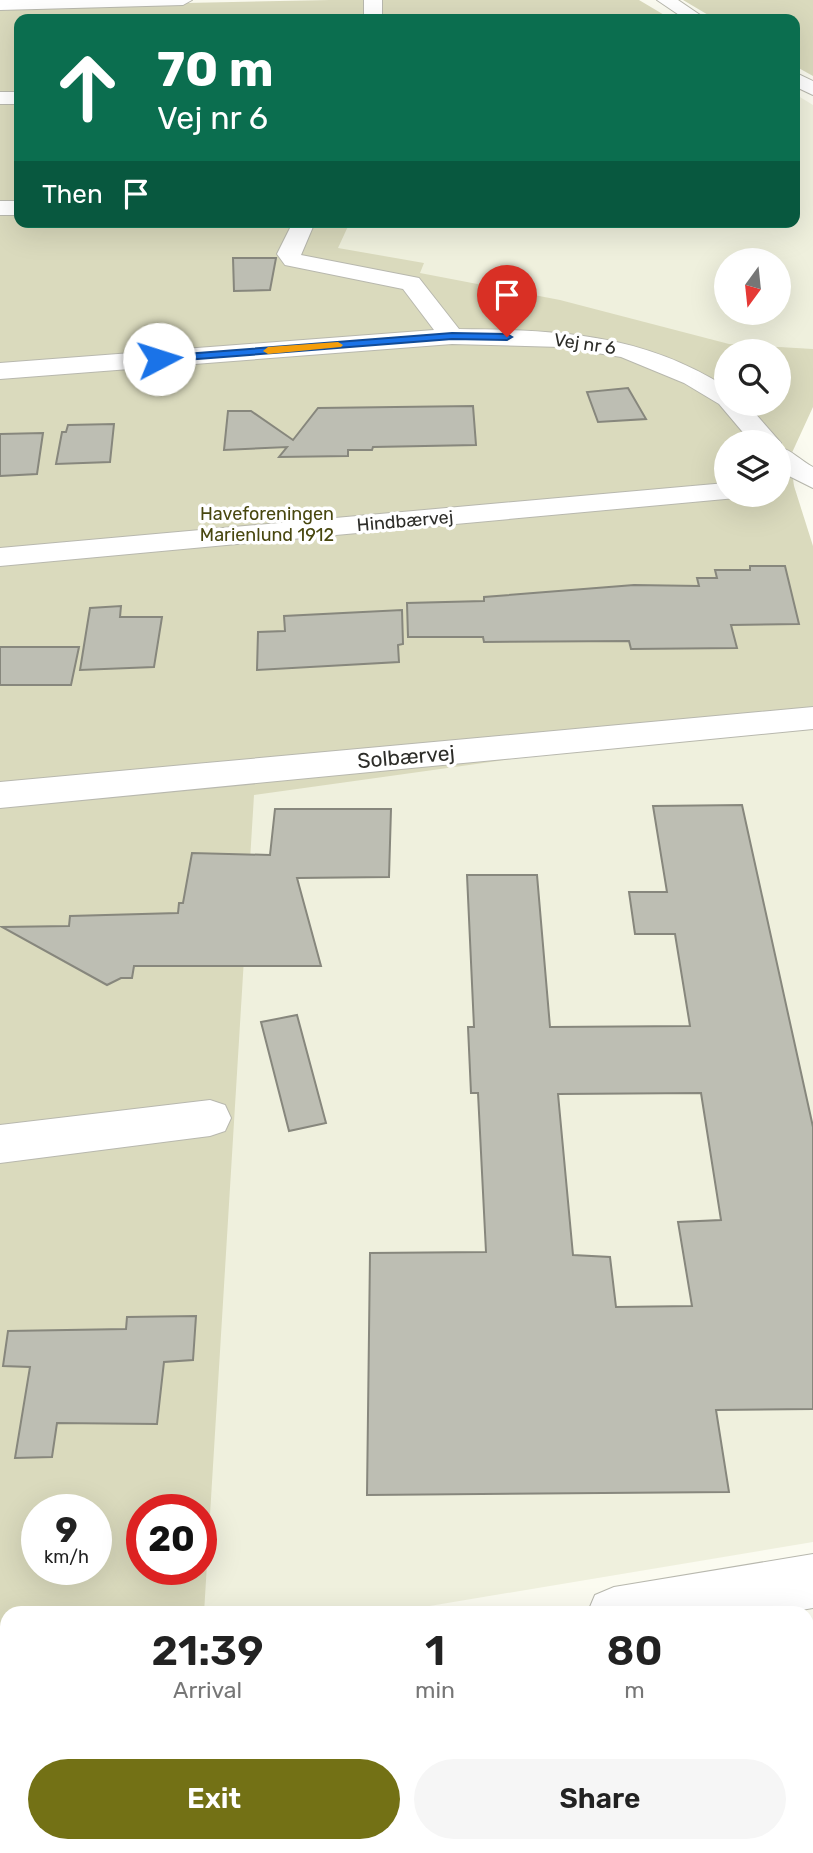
<!DOCTYPE html>
<html lang="en">
<head>
<meta charset="utf-8">
<style>
  :root { --surface:#fff; --page:#f6f6f6; --text:#222; --muted:#767676; --accent:#737115 }
  body { margin:0; font-family:Rubik,sans-serif; background:var(--page); color:var(--text); height:100vh; display:flex; flex-direction:column; font-size:26px; white-space:nowrap }
  * { box-sizing:border-box; margin:0 }
  p { font-size:23px; color:var(--muted) }
  .icon { flex:none; width:38px; height:38px; fill:none; stroke:currentColor; stroke-width:2; stroke-linecap:round; stroke-linejoin:round }
  .map { position:relative; flex:1; overflow:hidden }
  .panel { position:absolute; left:0px; top:1606px; width:814px; height:247px; display:flex; flex-direction:column; background:var(--surface); border-radius:21px 21px 0 0; box-shadow:0 7px 28px #0002 }
  .panel>* { flex:none }
  .hud { position:absolute; left:14px; top:14px; width:786px; height:214px; border-radius:14px; box-shadow:0 7px 28px #0002; background:#0b6e4f; color:#fff; overflow:hidden }
  .needle { width:46px; rotate:195deg }
  .fabs { position:absolute; left:714px; top:248px; display:grid; gap:14px }
  .fabs a { display:grid; place-items:center; width:77px; height:77px; border-radius:50%; background:var(--surface); box-shadow:0 7px 28px #0002; font-size:35px }
  .speed { position:absolute; left:21px; top:1494px; display:flex; gap:14px; font-size:35px; font-weight:700; text-align:center }
  .speed>* { display:grid; place-content:center; width:91px; height:91px; border-radius:50%; background:var(--surface); box-shadow:0 7px 28px #0002; line-height:1 }
  .speed small { font-size:18px; font-weight:400 }
  .speed .limit { border:10px solid #d22; background:#fff; color:#111 }
  .pin { position:absolute; display:grid; place-items:center; width:60px; height:60px; color:#fff; margin:-72px -30px; border-radius:50% 50% 50% 0; rotate:-45deg; box-shadow:0 0 7px #0007 }
  .pin .icon { rotate:45deg }
  .me { position:absolute; width:77px; margin:-38px; rotate:85deg; stroke-linejoin:round; filter:drop-shadow(0 0 5px #0008) }
  .turn { display:flex; align-items:center; gap:24px; height:147px; padding:0 28px; font-size:32px }
  .turn .icon { width:91px; height:91px; stroke-width:2.5 }
  .turn b { display:block; font-size:49px; line-height:60px }
  .then { display:flex; align-items:center; height:66px; padding:0 28px; background:#0003; gap:14px; font-size:26px }
  .eta { display:flex; justify-content:space-evenly; align-items:center; height:119px; text-align:center }
  .eta b { font-size:42px; font-weight:600; line-height:49px }
  .button { display:flex; gap:14px; margin-top:auto; padding:14px 28px }
  .button a { flex:1; height:80px; border-radius:42px; background:var(--accent); color:#fff; font-size:28px; font-weight:600; line-height:80px; text-align:center }
  .button a+a { background:var(--page); color:var(--text) }
  .map>svg:first-child { display:block }
  .built { fill:#eff0dd; fill-rule:evenodd }
  .green { fill:#dadabd; fill-rule:evenodd }
  .building { fill:#bdbeb3; stroke:#87877d; stroke-width:2; fill-rule:evenodd }
  .lines { fill:none; stroke-linecap:round; stroke-linejoin:round }
  .minor-casing { stroke:#b8b8ae; stroke-width:2 }
  .minor { fill:#fff; fill-rule:evenodd }
  .route { fill:#1a73e8; stroke:#114b97; stroke-width:2 }
  .slow { fill:#f59e0b }
  .labels { text-anchor:middle; stroke-width:7; stroke-linejoin:round; paint-order:stroke }
  .far-street-label { font-size:18px; fill:#2d2d29; stroke:#fff }
  .far-park-label { font-size:18px; fill:#48470f; stroke:#fff }
  .street-label { font-size:21px; fill:#2d2d29; stroke:#fff }
</style>
</head>
<body>
<div class="map">
<svg width="813" height="1853" viewBox="0 0 813 1853">
  <rect width="100%" height="100%" fill="#fbfbf0"/>
  <path class="built" d="M795 94 813 105V407L779 404V352H726L301 251 316 222H794ZM726 261H779V313H726Z
    M813 728V1542L388 1613 181 1614 201 1570V1510L245 787Z"/>
  <path class="green" d="M330 0H639L671 19H19V222H350L338 248 424 263 420 273 560 300 729 344 813 349V407L790 457 794 486 813 546V717L254 795 204 1613 7 1614V1685L0 1687V7ZM726 352H779V404H726ZM726 443H779V495H726ZM37 1510H96V1570H37ZM142 1510H201V1570H142Z
    M683 0H813V76L795 66 794 19H715Z"/>
  <path class="building" d="M233 258H276L270 290 234 291Z
    M628 388 646 419 598 422 587 392Z
    M473 406 476 445 373 447 372 450H348V456L279 457 287 447 224 450 228 411H251L293 440 318 408Z
    M114 424 110 462 56 464 62 432H66L68 425Z
    M43 433 37 474 0 476V434Z
    M750 566H785L799 624 731 625 737 648 631 649 629 641 484 642 483 637H408L407 603 484 601V597L634 585 699 586 697 578H717L715 570H750Z
    M121 606 120 617H162L154 667 80 670 90 608Z
    M402 610 403 644 398 645 399 662 257 670 258 632 285 631 284 616Z
    M0 647H79L71 685H0Z
    M742 805 813 1127V1409L716 1410 729 1492 367 1495 370 1253 486 1252 478 1093H471L468 1027H474L467 875H537L550 1027 690 1026 675 934H635L629 892H667L653 806ZM701 1093 721 1220 678 1222 692 1306 616 1307 610 1257 573 1255 558 1094Z
    M275 809H391L389 877 297 878 321 966H134L132 978H121L107 985 2 927 69 926 70 916 178 913 179 903H183L192 853 270 855Z
    M297 1015 326 1123 289 1131 261 1022Z
    M196 1316 193 1360 164 1362 157 1424 57 1423 52 1457 15 1458 30 1367 3 1366 8 1331 126 1329 127 1317Z"/>
  <g class="lines">
    <g class="minor-casing">
      <path id="minor" d="M0 0H192L183 5 0 10Z
        M364 0H382V19H364Z
        M657 0H678L706 19H685Z
        M794 72 813 81V95L794 86Z
        M0 92H19V104H0Z
        M0 201H19V215H0Z
        M293 222H315L301 255 419 278 459 329C557 330 641 333 726 387V404H747L781 443 779 446V443H752L719 404 684 383 621 357 561 347 452 344 0 379V363L434 330 403 289 285 265 277 254Z
        M779 447C792 450 801 461 813 467V488L779 471Z
        M726 483V495H738L736 498 0 566V548Z
        M813 707V729L0 808V782Z
        M210 1100 225 1105 231 1118 225 1131 210 1136 0 1163V1125Z
        M813 1554V1608L778 1614H587L595 1595 614 1587Z
        M7 1692V1748L0 1749V1693Z"/>
    </g>
    <use href="#minor" class="minor"/>
  </g>
  <path class="route" d="M452 333 507 334 512 337 507 340 452 339 159 362 154 359 159 356Z"/>
  <path class="slow" d="M338 342 343 345 341 347 268 354 263 351 268 347Z"/>
  <g class="labels">
    <g class="far-street-label">
      <text transform="translate(585 344) rotate(8)" y="6">Vej nr 6</text>
      <text transform="translate(405 521) rotate(-5)" y="6">Hindbærvej</text>
    </g>
    <g class="far-park-label">
      <text x="267" y="520">Haveforeningen<tspan x="267" dy="21">Marienlund 1912</tspan></text>
    </g>
    <g class="street-label">
      <text transform="translate(406 757) rotate(-5)" y="7">Solbærvej</text>
    </g>
  </g>
</svg>
<div class="fabs">
<a><svg class="needle" viewBox="-14 -14 28 28"><path d="M0-13l5 13h-10z" fill="#e53935"/><path d="M0 13l5-13h-10z" fill="#767676"/></svg></a>
<a><svg class="icon" aria-label="search" viewBox="0 0 24 24"><circle cx="10" cy="10" r="6"/><path d="M15 15l6 6"/></svg></a>
<a><svg class="icon" aria-label="layers" viewBox="0 0 24 24"><path d="M12 4l9 5-9 5-9-5zM3 14l9 5 9-5"/></svg></a>
</div>
<div class="speed"><div>9<small>km/h</small></div><div class="limit">20</div></div>
<div class="pin" style="left:507px;top:337px;background:#d93025"><svg class="icon" aria-label="arrive" viewBox="0 0 24 24"><path d="M6 21V4h12l-3 4 3 4H6"/></svg></div>
<svg class="me" style="left:159px;top:359px" viewBox="-20 -20 40 40"><circle r="19" fill="#fff"/><path d="M0-13L10 11 0 6-10 11z" fill="#1a73e8"/></svg>
<div class="hud">
<div class="turn"><svg class="icon" aria-label="ahead" viewBox="0 0 24 24"><path d="M12 20V5M6 11l6-6 6 6"/></svg><div><b>70 m</b>Vej nr 6</div></div>
<div class="then">Then<svg class="icon" aria-label="arrive" viewBox="0 0 24 24"><path d="M6 21V4h12l-3 4 3 4H6"/></svg></div>
</div>
<section class="panel">
<div class="eta">
<div><b>21:39</b><p>Arrival</p></div>
<div><b>1</b><p>min</p></div>
<div><b>80</b><p>m</p></div>
</div>
<div class="button"><a>Exit</a><a>Share</a></div>
</section>
</div>
</body>
</html>
